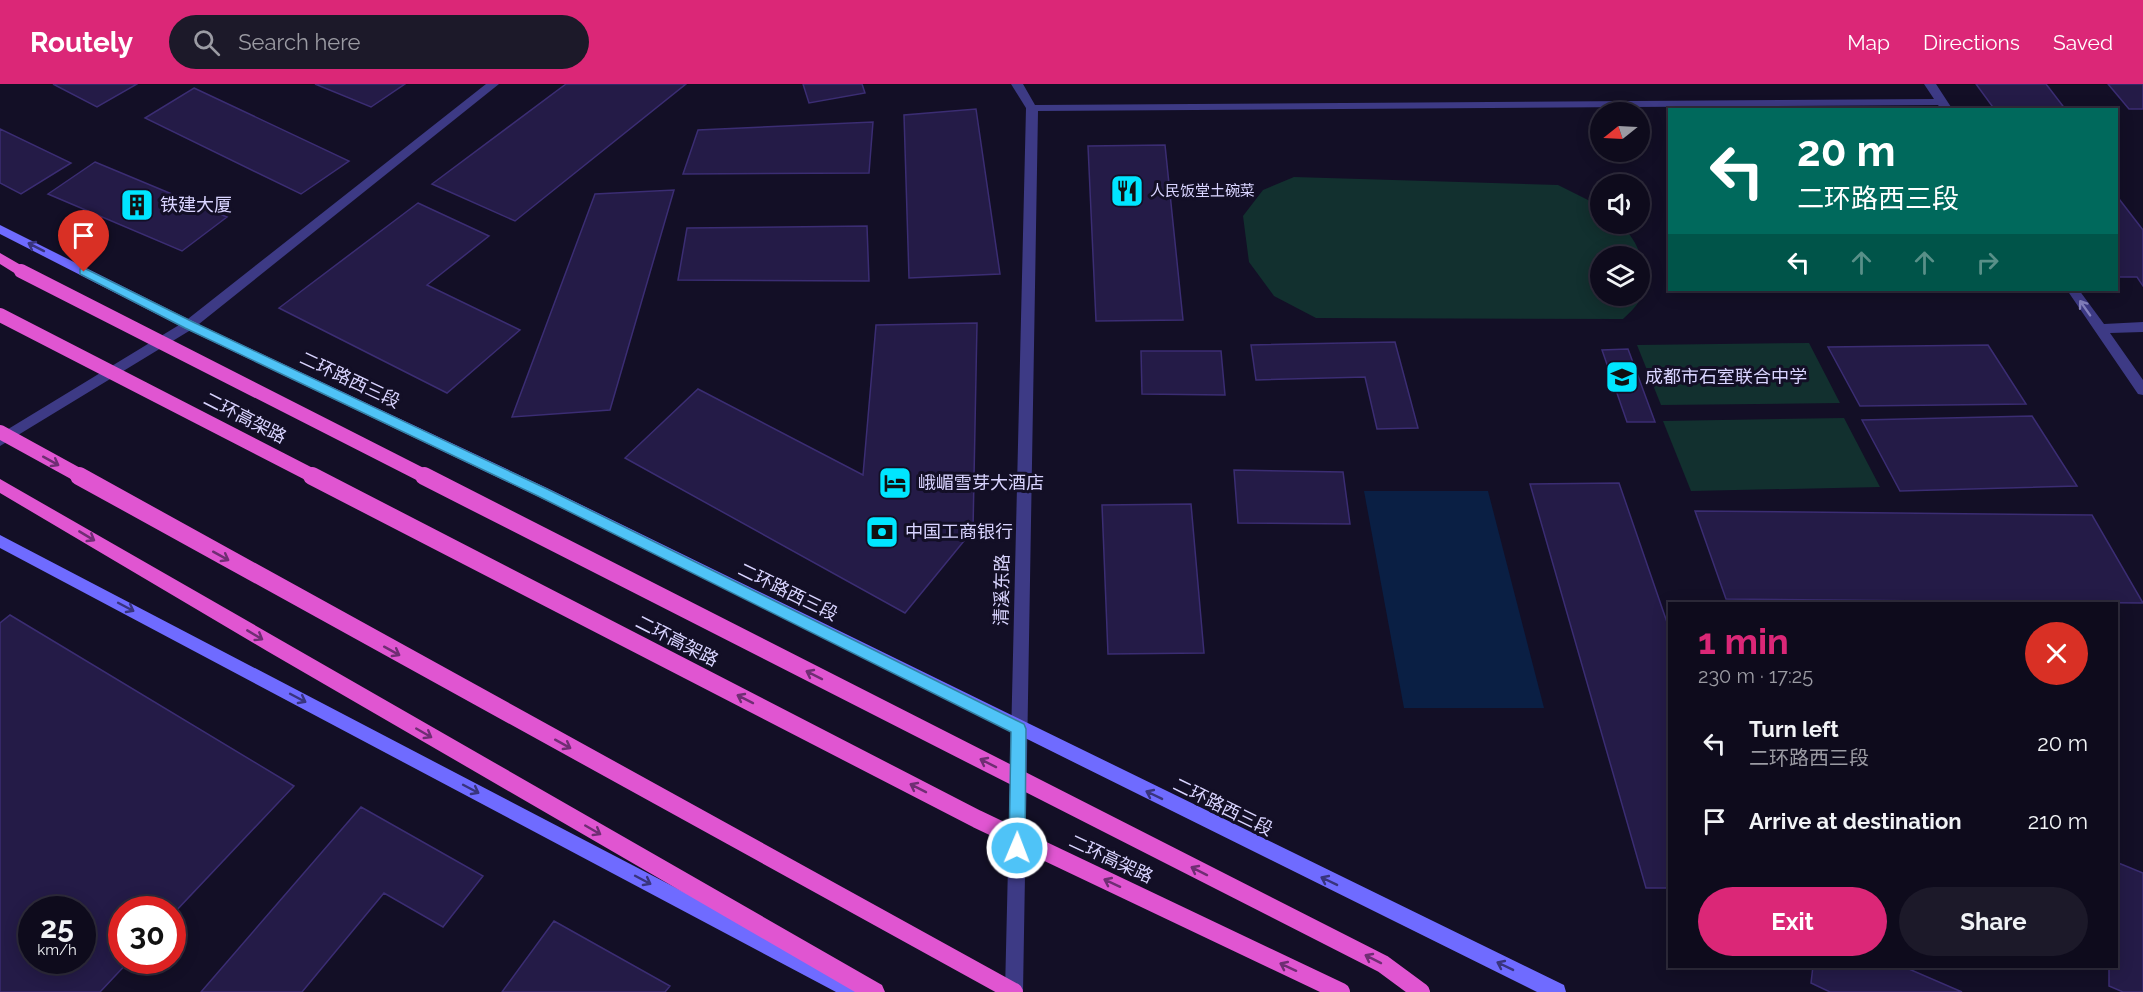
<!DOCTYPE html>
<html lang="en">
<head>
<meta charset="utf-8">
<style>
  :root { --surface:#0e0b1c; --page:#1c1929; --text:#f1f3f6; --muted:#9b9ba3; --line:#2e2b3b; --accent:#db2777 }
  body { margin:0; font-family:Raleway,"Noto Sans SC",sans-serif; background:var(--page); color:var(--text); height:100vh; display:flex; flex-direction:column; font-size:22px; white-space:nowrap }
  * { box-sizing:border-box; margin:0 }
  p { font-size:20px; color:var(--muted) }
  .icon { flex:none; width:33px; height:33px; fill:none; stroke:currentColor; stroke-width:2; stroke-linecap:round; stroke-linejoin:round }
  .map { position:relative; flex:1; overflow:hidden }
  .drawer { position:absolute; left:1668px; top:518px; width:450px; height:366px; display:flex; flex-direction:column; background:var(--surface); border-radius:0px; box-shadow:0 3px 15px #0003,0 0 0 2px var(--line) }
  .drawer>* { flex:none }
  .banner { position:absolute; left:1668px; top:24px; width:450px; height:183px; border-radius:0px; box-shadow:0 3px 15px #0003,0 0 0 2px var(--line); background:#00695c; color:#fff; overflow:hidden }
  .needle { width:39px; rotate:252deg }
  .buttons { position:absolute; left:1590px; top:18px; display:grid; gap:12px }
  .buttons a { display:grid; place-items:center; width:60px; height:60px; border-radius:50%; background:var(--surface); box-shadow:0 3px 15px #0003,0 0 0 2px var(--line); font-size:30px }
  .speed { position:absolute; left:18px; top:812px; display:flex; gap:12px; font-size:30px; font-weight:700; text-align:center }
  .speed>* { display:grid; place-content:center; width:78px; height:78px; border-radius:50%; background:var(--surface); box-shadow:0 3px 15px #0003,0 0 0 2px var(--line); line-height:1 }
  .speed small { font-size:15px; font-weight:400 }
  .speed .limit { border:9px solid #d22; background:#fff; color:#111 }
  .pin { position:absolute; display:grid; place-items:center; width:51px; height:51px; color:#fff; margin:-62px -26px; border-radius:50% 50% 50% 0; rotate:-45deg; box-shadow:0 0 6px #0007 }
  .pin .icon { rotate:45deg }
  .me { position:absolute; width:66px; margin:-33px; rotate:1deg; stroke-linejoin:round; filter:drop-shadow(0 0 4px #0008) }
  .turn { display:flex; align-items:center; gap:21px; height:126px; padding:0 30px; font-size:27px }
  .turn .icon { width:78px; height:78px; stroke-width:2.5 }
  .turn b { display:block; font-size:42px; line-height:51px }
  .lanes { display:flex; align-items:center; height:57px; padding:0 30px; background:#0003; justify-content:center; gap:30px; direction:ltr }
  .lanes .off { opacity:.35 }
  .round { display:grid; place-items:center; flex:none; width:63px; height:63px; border-radius:32px; background:var(--page) }
  .summary { display:flex; align-items:center; justify-content:space-between; height:102px; padding:0 30px }
  h1 { font-size:36px; font-weight:700; line-height:45px; color:var(--accent) }
  .action { display:flex; gap:12px; margin-top:auto; padding:12px 30px }
  .action a { flex:1; height:69px; border-radius:36px; background:var(--accent); color:#fff; font-size:24px; font-weight:700; line-height:69px; text-align:center }
  .action a+a { background:var(--page); color:var(--text) }
  ul { padding:0; list-style:none }
  li { display:flex; align-items:center; gap:18px; height:78px; padding:0 30px }
  li div { flex:1 }
  li b { display:block; font-size:22px }
  li em { font-style:normal }
  header { display:flex; align-items:center; gap:36px; box-sizing:border-box; height:84px; padding:0 30px; background:var(--accent); color:#fff }
  header strong { font-size:28px }
  nav { display:flex; gap:33px; margin-inline-start:auto; font-size:21px }
  .search { width:420px; height:54px; background:var(--page); display:flex; align-items:center; gap:15px; box-sizing:border-box; padding:0 21px; border-radius:33px; color:var(--muted); font-size:22px }
  .map>svg:first-child { display:block }
  .green { fill:#12302f; fill-rule:evenodd }
  .water { fill:#0a1f44 }
  .building { fill:#241b47; stroke:#3b2d73; stroke-width:1.5; fill-rule:evenodd }
  .lines { fill:none; stroke-linecap:round; stroke-linejoin:round }
  .minor { fill:#3d3a85; fill-rule:evenodd }
  .secondary { fill:#6f6bff; fill-rule:evenodd }
  .trunk { fill:#e055d1; fill-rule:evenodd }
  .trunk-bridge-far1 { stroke:#e055d1; stroke-width:14 }
  .trunk-bridge { stroke:#e055d1; stroke-width:18 }
  .oneway { stroke:#38347d }
  .oneway2 { stroke:#837fbc }
  .oneway3 { stroke:#6f2e73 }
  .route { fill:#4fc3f7; stroke:#337fa1; stroke-width:1.5 }
  .labels { text-anchor:middle; stroke-width:6; stroke-linejoin:round; paint-order:stroke }
  .far-poi-label { font-size:15px; fill:#d9d4ff; stroke:#130f26; text-anchor:start }
  .poi-label { font-size:18px; fill:#d9d4ff; stroke:#130f26; text-anchor:start }
  .street-label { font-size:18px; fill:#d9d4ff; stroke:#130f26 }
</style>
</head>
<body>
<header>
<strong>Routely</strong>
<div class="search"><svg class="icon" aria-label="search" viewBox="0 0 24 24"><circle cx="10" cy="10" r="6"/><path d="M15 15l6 6"/></svg>Search here</div>
<nav><a>Map</a><a>Directions</a><a>Saved</a></nav>
</header>
<div class="map">
<svg width="2143" height="908" viewBox="0 0 2143 908">
  <rect width="100%" height="100%" fill="#130f26"/>
  <path class="green" d="M1294 93 1558 101 1600 122V140H1620C1640 158 1652 191 1639 217 1636 223 1628 230 1623 235L1316 234 1274 212 1249 178 1243 132 1263 106ZM1600 172H1640V212H1600Z
    M1809 259 1840 319 1661 321 1637 261Z
    M1844 334 1880 403 1691 407 1663 337Z"/>
  <path class="water" d="M1364 407H1488L1544 624H1404Z"/>
  <path class="building" d="M53 0H137L97 23Z
    M315 0H405L371 23Z
    M566 0H686L515 137 432 100Z
    M803 0H862L865 9 809 19Z
    M1976 0H2046L2066 26H1995Z
    M2108 0H2143V25H2129Z
    M194 4 349 77 301 110 145 34Z
    M976 25 1000 190 909 194 904 31Z
    M873 38 869 89 683 90 698 46Z
    M0 45 71 79 21 110 0 99Z
    M1165 61 1183 236 1096 237 1088 62Z
    M95 78 227 133 182 167 48 110Z
    M674 106 610 326 512 333 595 110Z
    M2116 111 2143 146V202L2137 193H2116Z
    M418 119 489 152 427 201 520 246 447 309 279 224Z
    M867 142 869 197 678 196 687 144Z
    M977 239 973 446 905 529 625 374 698 305 863 391 876 241Z
    M1395 258 1418 344 1377 345 1365 293 1256 296 1251 261Z
    M1988 261 2026 320 1860 322 1828 263Z
    M1628 265 1655 338H1627L1602 266Z
    M1141 267H1221L1225 311 1142 310Z
    M2032 332 2077 402 1900 407 1862 336Z
    M1234 386 1343 388 1350 440 1238 439Z
    M1619 399 1670 547V804H1646L1530 400Z
    M1191 420 1204 569 1108 570 1102 421Z
    M1695 427 2092 431 2143 519 1726 515Z
    M10 531 294 702 172 831V825H122V876H130L100 908H0V539ZM32 825H82V876H32Z
    M361 723 483 792 443 843 384 809 302 908H201Z
    M2116 778 2143 789V908H2123L2109 902V882H2116Z
    M554 837 670 902 665 908H502Z
    M1813 882H1902L1962 908H1830L1811 899Z"/>
  <g class="lines">
    <path class="minor" d="M486 0H499L194 244 0 362V350L184 238Z
      M1011 0H1023L1035 21 1934 15 1924 0H1936L1951 23 1949 26 1941 25 1938 21 1038 27 1023 908H1005L1026 24Z
      M2067 206H2079L2104 240 2143 238V248L2110 249 2143 296V311L2138 310Z"/>
    <path class="secondary" d="M0 141 194 238 547 404 1564 901 1566 908H1537L537 412 184 244 0 150Z
      M0 451 862 901 864 908H836L0 464Z"/>
    <path class="trunk" d="M0 169 26 184V190H16L0 180Z
      M0 395 882 901 885 908H855L267 567 0 409Z"/>
    <path class="trunk-bridge-far1" d="M21 187 426 393
      M0 231 315 393
      M0 348 82 393"/>
    <path class="trunk-bridge" d="M79 392 1014 908
      M312 392 977 735 1341 908
      M424 392 1383 880 1421 908"/>
  </g>
  <defs><path id="oneway-shaft" d="M-6 0H5M1.5-3L5.5 0L1.5 3" fill="none" stroke-width="1.6" stroke-linecap="round" stroke-linejoin="round" transform="scale(1.5)"/></defs>
  <g class="oneway">
    <use href="#oneway-shaft" transform="translate(36 163) rotate(-153)"/>
    <use href="#oneway-shaft" transform="translate(126 523) rotate(28)"/>
    <use href="#oneway-shaft" transform="translate(298 614) rotate(28)"/>
    <use href="#oneway-shaft" transform="translate(471 705) rotate(28)"/>
    <use href="#oneway-shaft" transform="translate(1154 711) rotate(-154)"/>
    <use href="#oneway-shaft" transform="translate(643 796) rotate(28)"/>
    <use href="#oneway-shaft" transform="translate(1329 797) rotate(-154)"/>
    <use href="#oneway-shaft" transform="translate(1505 882) rotate(-154)"/>
  </g>
  <use class="oneway2" href="#oneway-shaft" transform="translate(2085 224) rotate(-125)"/>
  <g class="oneway3">
    <use href="#oneway-shaft" transform="translate(51 377) rotate(29)"/>
    <use href="#oneway-shaft" transform="translate(87 452) rotate(31)"/>
    <use href="#oneway-shaft" transform="translate(221 472) rotate(29)"/>
    <use href="#oneway-shaft" transform="translate(255 551) rotate(31)"/>
    <use href="#oneway-shaft" transform="translate(392 567) rotate(29)"/>
    <use href="#oneway-shaft" transform="translate(814 591) rotate(-153)"/>
    <use href="#oneway-shaft" transform="translate(745 615) rotate(-153)"/>
    <use href="#oneway-shaft" transform="translate(424 649) rotate(30)"/>
    <use href="#oneway-shaft" transform="translate(563 660) rotate(29)"/>
    <use href="#oneway-shaft" transform="translate(988 679) rotate(-153)"/>
    <use href="#oneway-shaft" transform="translate(918 704) rotate(-153)"/>
    <use href="#oneway-shaft" transform="translate(593 746) rotate(30)"/>
    <use href="#oneway-shaft" transform="translate(1199 787) rotate(-153)"/>
    <use href="#oneway-shaft" transform="translate(1112 799) rotate(-155)"/>
    <use href="#oneway-shaft" transform="translate(1373 875) rotate(-153)"/>
    <use href="#oneway-shaft" transform="translate(1288 883) rotate(-155)"/>
  </g>
  <path class="route" d="M84 184 193 238 547 405 1024 640 1026 645 1025 764 1022 770 1017 772 1011 770 1009 764 1011 648 538 412 185 244 80 190V185Z"/>
  <defs>
    <g id="restaurant-square" transform="scale(1.725)"><rect x="-9" y="-9" width="18" height="18" rx="4" fill="#00e5ff" stroke="#130f26"/><path d="M-5-6h1v4h1v-4h1v4h1v-4h1v5L-1.5 .5V6h-2V.5L-5-1ZM5-6V6H3V1.5H1.5Q1.5-4 5-6Z" fill="#111"/></g>
    <g id="building-square" transform="scale(1.725)"><rect x="-9" y="-9" width="18" height="18" rx="4" fill="#00e5ff" stroke="#130f26"/><path d="M-4-6H4V6H1V3H-1V6H-4ZM-2.5-4.3h1.7v1.8h-1.7ZM.8-4.3h1.7v1.8H.8ZM-2.5-1h1.7V.8h-1.7ZM.8-1h1.7V.8H.8Z" fill="#111"/></g>
    <g id="school-square" transform="scale(1.725)"><rect x="-9" y="-9" width="18" height="18" rx="4" fill="#00e5ff" stroke="#130f26"/><path d="M0-5L7-2L0 1L-7-2ZM-4 1L0 2.5L4 1V4Q0 6-4 4Z" fill="#111"/></g>
    <g id="hotel-square" transform="scale(1.725)"><rect x="-9" y="-9" width="18" height="18" rx="4" fill="#00e5ff" stroke="#130f26"/><path d="M-6-4.5h1.5V1H6V5H4.5V3h-9V5H-6ZM-4 0a1.8 1.8 0 1 1 3.6 0ZM.5 0V-2.5h3Q6-2.5 6 0Z" fill="#111"/></g>
    <g id="bank-square" transform="scale(1.725)"><rect x="-9" y="-9" width="18" height="18" rx="4" fill="#00e5ff" stroke="#130f26"/><path d="M-6-4H6V4H-6ZM0-2.3a2.3 2.3 0 1 0 0 4.6a2.3 2.3 0 1 0 0-4.6Z" fill="#111"/></g>
  </defs>
  <g fill-rule="evenodd">
    <use href="#restaurant-square" x="1127" y="107"/>
    <use href="#building-square" x="137" y="121"/>
    <use href="#school-square" x="1622" y="293"/>
    <use href="#hotel-square" x="895" y="399"/>
    <use href="#bank-square" x="882" y="448"/>
  </g>
  <g class="labels">
    <g class="far-poi-label">
      <text x="1150" y="112">人民饭堂土碗菜</text>
    </g>
    <g class="poi-label">
      <text x="160" y="127">铁建大厦</text>
      <text x="1645" y="299">成都市石室联合中学</text>
      <text x="918" y="405">峨嵋雪芽大酒店</text>
      <text x="905" y="454">中国工商银行</text>
    </g>
    <g class="street-label">
      <text transform="translate(350 296) rotate(25)" y="6">二环路西三段</text>
      <text transform="translate(245 334) rotate(27)" y="6">二环高架路</text>
      <text transform="translate(1002 506) rotate(-89)" y="6">清溪东路</text>
      <text transform="translate(788 508) rotate(26)" y="6">二环路西三段</text>
      <text transform="translate(677 557) rotate(27)" y="6">二环高架路</text>
      <text transform="translate(1223 723) rotate(26)" y="6">二环路西三段</text>
      <text transform="translate(1111 775) rotate(25)" y="6">二环高架路</text>
    </g>
  </g>
</svg>
<div class="buttons">
<a><svg class="needle" viewBox="-14 -14 28 28"><path d="M0-13l5 13h-10z" fill="#e53935"/><path d="M0 13l5-13h-10z" fill="#9b9ba3"/></svg></a>
<a><svg class="icon" aria-label="sound" viewBox="0 0 24 24"><path d="M4 9h4l5-4v14l-5-4H4zM17 9q2 3 0 6"/></svg></a>
<a><svg class="icon" aria-label="layers" viewBox="0 0 24 24"><path d="M12 4l9 5-9 5-9-5zM3 14l9 5 9-5"/></svg></a>
</div>
<div class="speed"><div>25<small>km/h</small></div><div class="limit">30</div></div>
<div class="pin" style="left:84px;top:188px;background:#d93025"><svg class="icon" aria-label="arrive" viewBox="0 0 24 24"><path d="M6 21V4h12l-3 4 3 4H6"/></svg></div>
<svg class="me" style="left:1017px;top:764px" viewBox="-20 -20 40 40"><circle r="17" fill="#4fc3f7" stroke="#fff" stroke-width="3"/><path d="M0-11L8 9 0 5-8 9z" fill="#fff"/></svg>
<div class="banner">
<div class="turn"><svg class="icon" aria-label="left" viewBox="0 0 24 24"><path d="M17 20v-9H6M10 6l-5 5 5 5"/></svg><div><b>20 m</b>二环路西三段</div></div>
<div class="lanes"><svg class="icon" aria-label="left" viewBox="0 0 24 24"><path d="M17 20v-9H6M10 6l-5 5 5 5"/></svg><svg class="icon off" aria-label="ahead" viewBox="0 0 24 24"><path d="M12 20V5M6 11l6-6 6 6"/></svg><svg class="icon off" aria-label="ahead" viewBox="0 0 24 24"><path d="M12 20V5M6 11l6-6 6 6"/></svg><svg class="icon off" aria-label="right" viewBox="0 0 24 24"><path d="M7 20v-9h11M14 6l5 5-5 5"/></svg></div>
</div>
<section class="drawer">
<div class="summary"><div><h1>1 min</h1><p>230 m · 17:25</p></div><a class="round" style="background:#d93025;color:#fff"><svg class="icon" aria-label="close" viewBox="0 0 24 24"><path d="M6 6l12 12M18 6L6 18"/></svg></a></div>
<ul>
<li><svg class="icon" aria-label="left" viewBox="0 0 24 24"><path d="M17 20v-9H6M10 6l-5 5 5 5"/></svg><div><b>Turn left</b><p>二环路西三段</p></div><em>20 m</em></li>
<li><svg class="icon" aria-label="arrive" viewBox="0 0 24 24"><path d="M6 21V4h12l-3 4 3 4H6"/></svg><div><b>Arrive at destination</b></div><em>210 m</em></li>
</ul>
<div class="action"><a>Exit</a><a>Share</a></div>
</section>
</div>
</body>
</html>
